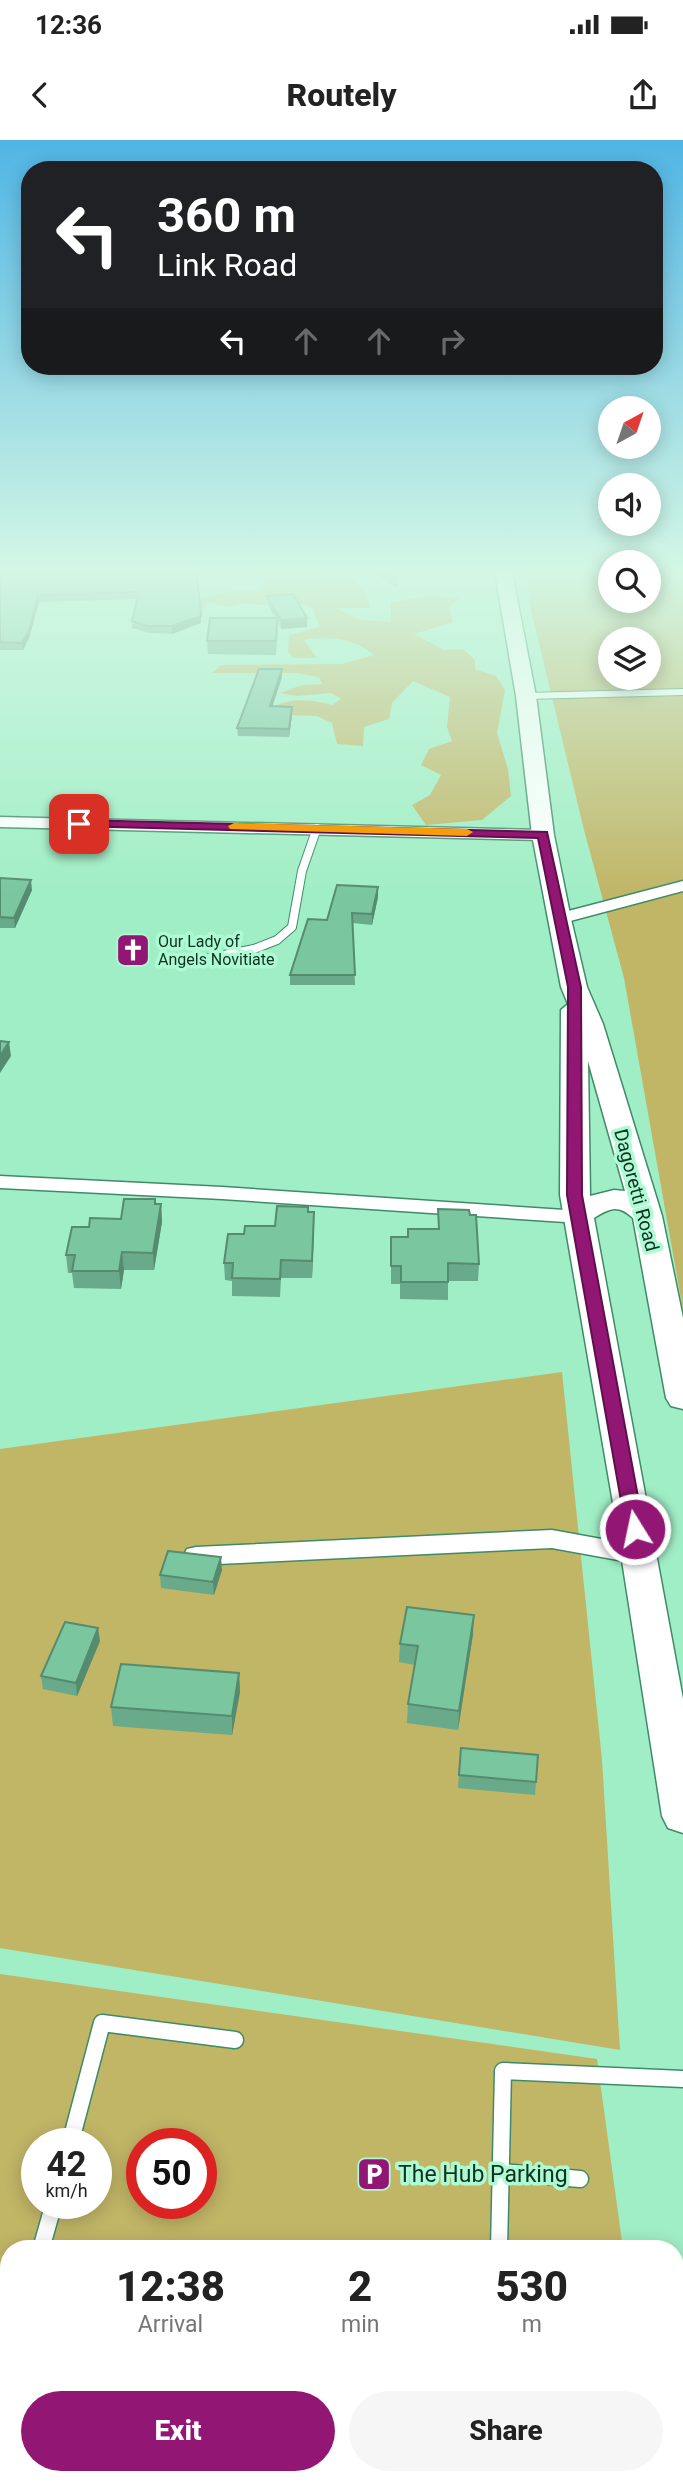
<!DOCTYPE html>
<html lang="en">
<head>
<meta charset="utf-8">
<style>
  :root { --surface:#fff; --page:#f6f6f6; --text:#222; --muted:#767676; --accent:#921774 }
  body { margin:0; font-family:Roboto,sans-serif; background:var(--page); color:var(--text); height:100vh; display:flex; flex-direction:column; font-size:26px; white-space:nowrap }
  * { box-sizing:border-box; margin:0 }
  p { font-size:23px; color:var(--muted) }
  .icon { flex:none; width:38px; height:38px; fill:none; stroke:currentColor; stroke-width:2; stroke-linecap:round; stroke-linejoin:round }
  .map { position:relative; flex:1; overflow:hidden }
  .details { position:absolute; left:0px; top:2100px; width:684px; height:245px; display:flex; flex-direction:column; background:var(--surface); border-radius:28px 28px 0 0; box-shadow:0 4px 18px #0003 }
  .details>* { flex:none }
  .hud { position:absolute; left:21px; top:21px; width:642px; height:214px; border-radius:28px; box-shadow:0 4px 18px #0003; background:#202124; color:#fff; overflow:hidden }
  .needle { width:46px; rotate:40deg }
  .buttons { position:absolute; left:598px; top:256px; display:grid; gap:14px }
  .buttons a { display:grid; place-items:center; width:63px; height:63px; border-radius:50%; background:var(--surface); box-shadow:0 4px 18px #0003; font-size:35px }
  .speed { position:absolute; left:21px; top:1988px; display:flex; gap:14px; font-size:35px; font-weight:700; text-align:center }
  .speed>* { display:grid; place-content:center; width:91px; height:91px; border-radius:50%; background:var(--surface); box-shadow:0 4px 18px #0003; line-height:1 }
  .speed small { font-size:18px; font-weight:400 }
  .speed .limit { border:10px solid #d22; background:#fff; color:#111 }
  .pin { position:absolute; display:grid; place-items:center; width:60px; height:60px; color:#fff; margin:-30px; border-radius:14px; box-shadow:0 4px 10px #0006 }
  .me { position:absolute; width:77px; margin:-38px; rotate:350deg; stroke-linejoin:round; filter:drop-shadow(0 0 5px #0008) }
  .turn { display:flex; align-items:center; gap:24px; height:147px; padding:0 21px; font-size:32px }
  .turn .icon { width:91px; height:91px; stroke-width:2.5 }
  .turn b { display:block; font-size:49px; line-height:60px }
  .lanes { display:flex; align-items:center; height:66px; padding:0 21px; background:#0003; justify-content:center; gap:35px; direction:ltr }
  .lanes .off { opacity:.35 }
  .eta { display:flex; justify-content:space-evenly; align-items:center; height:119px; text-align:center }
  .eta b { font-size:42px; font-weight:800; line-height:49px }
  .action { display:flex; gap:14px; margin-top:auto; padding:14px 21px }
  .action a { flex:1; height:80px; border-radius:42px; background:var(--accent); color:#fff; font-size:28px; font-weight:800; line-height:80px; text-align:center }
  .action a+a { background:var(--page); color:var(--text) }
  .status { display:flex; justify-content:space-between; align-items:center; height:49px; padding:0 35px; background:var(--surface); direction:ltr }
  .status svg { height:19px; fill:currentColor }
  header { display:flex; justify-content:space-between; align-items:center; height:91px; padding:0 21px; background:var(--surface); font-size:32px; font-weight:800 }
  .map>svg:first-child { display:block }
  .green { fill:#c1b566; fill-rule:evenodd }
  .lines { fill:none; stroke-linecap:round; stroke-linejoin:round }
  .service-far2-casing { stroke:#3f8b67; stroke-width:8 }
  .service-far1-casing { stroke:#3f8b67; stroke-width:10 }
  .service-casing { stroke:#3f8b67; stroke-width:19 }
  .minor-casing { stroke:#3f8b67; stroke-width:3 }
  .secondary-casing { stroke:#3f8b67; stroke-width:3 }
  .service-far2 { stroke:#fff; stroke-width:6 }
  .service-far1 { stroke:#fff; stroke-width:8 }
  .service { stroke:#fff; stroke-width:16 }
  .minor { fill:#fff; fill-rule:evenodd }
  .secondary { fill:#fff; fill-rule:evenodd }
  .wall { fill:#68aa89 }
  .shaded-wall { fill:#558b6f }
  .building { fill:#79c69f; stroke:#558b6f; stroke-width:2 }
  .route { fill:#921774; stroke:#5f0f4b; stroke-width:2 }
  .slow { fill:#f59e0b }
  .labels { text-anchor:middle; stroke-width:7; stroke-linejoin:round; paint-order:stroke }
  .far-poi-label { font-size:16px; fill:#113122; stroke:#adfbd2; text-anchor:start }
  .street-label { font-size:19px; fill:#113122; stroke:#adfbd2 }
  .near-poi-label { font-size:23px; fill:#113122; stroke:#adfbd2; text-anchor:start }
</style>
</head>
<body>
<div class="status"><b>12:36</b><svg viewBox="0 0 49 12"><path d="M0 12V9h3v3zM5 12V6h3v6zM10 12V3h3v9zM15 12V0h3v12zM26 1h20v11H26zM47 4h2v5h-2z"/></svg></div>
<header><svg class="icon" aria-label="back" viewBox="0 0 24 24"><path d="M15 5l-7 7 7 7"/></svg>Routely<svg class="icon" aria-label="share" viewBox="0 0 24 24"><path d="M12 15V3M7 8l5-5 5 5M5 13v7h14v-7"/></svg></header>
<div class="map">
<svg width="683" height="2345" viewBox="0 0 683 2345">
  <rect width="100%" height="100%" fill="#a0eec5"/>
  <path class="green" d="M272 427H331L325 440 352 439 366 452 370 468H336L360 480 391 482V463L427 456 461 458 449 467 453 482 414 494 444 510 463 509 475 520V529L496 536 505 550 497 593 508 629 511 656 482 680 426 685 412 665 430 655 441 635 421 625 429 609 452 601 447 587 450 557 413 541 392 563 389 579 364 587 363 606 337 604 332 583 317 576 282 575 274 567C291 557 313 560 332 565L341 559 331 553 297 556 280 553 302 545 322 544 319 537 296 533H212L221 525 342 524 374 515C353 498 330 496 304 500L317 518H293L288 511 289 495 320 487 312 467 286 460 260 465 243 463 229 467 208 462 202 470 187 468 170 459 210 457 238 449 256 450 264 445 267 439 244 437 258 431H271Z
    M524 427H611V460H649V427H683V1170L624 838 584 690 530 466ZM611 499H649V537H611Z
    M562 1232 602 1620 620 1910 0 1808V1309Z
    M0 1834 597 1919 623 2109H9V2336H653L654 2345H0ZM37 2004H96V2063H37ZM142 2004H201V2063H142Z"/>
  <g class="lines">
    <g class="service-far2-casing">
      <path id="service-far2" d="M526 556 683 552"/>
    </g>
    <g class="service-far1-casing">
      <path id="service-far1" d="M209 818 254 809 277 800 292 787 302 731 317 688"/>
    </g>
    <g class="service-casing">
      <path id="service" d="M70 2004 102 1883 235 1900
        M501 2032 580 2039
        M41 2109 54 2063
        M499 2109 503 1931 683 1939
        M0 2178 9 2179
        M500 2336V2345"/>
    </g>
    <g class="minor-casing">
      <path id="minor" d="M0 677 543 690 551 695 543 700 0 687Z
        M683 741V751L559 784 550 779 553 775Z
        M0 1036 222 1047 580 1071 588 1072 591 1077 588 1082 580 1083 222 1059 0 1048Z
        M552 1390 640 1406 649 1408 653 1415 649 1422 640 1424 552 1408 196 1425 187 1423 183 1416 187 1409 196 1407Z"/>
    </g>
    <g class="secondary-casing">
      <path id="secondary" d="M494 427H511L536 556 554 695 571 779 587 847 603 884 662 1076 683 1178V1269L671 1266 666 1258 633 1078C618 1064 610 1068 594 1078L683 1559V1693L668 1688 662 1676 613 1363 560 1055 561 870 568 864 561 847 532 695 516 556ZM588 921 625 1051 614 1050 590 1056Z"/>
    </g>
    <use href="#service-far2" class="service-far2"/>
    <use href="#service-far1" class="service-far1"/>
    <use href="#service" class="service"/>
    <use href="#minor" class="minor"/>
    <use href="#secondary" class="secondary"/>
  </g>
  <path class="wall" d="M0 427H187L201 483 172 494 148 493 132 488V481L137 459 39 462 29 498 23 510H0Z
    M366 427H389L397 440V448Z
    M267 456 307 478V487L281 489 278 482 276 515 208 514 207 501 275 478 268 465Z
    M282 529V537L272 566 292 567V575L289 597 238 596 237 588Z
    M0 738 32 750 15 788H0Z
    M378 757 372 785 353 783 355 845H290V835L327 780Z
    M155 1064H161L162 1082 154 1130H124L121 1149 74 1148 72 1133H68L66 1115 121 1079Z
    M438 1069 479 1124 478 1141H448V1160L400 1159V1144H391V1097H408L438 1089Z
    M308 1072 314 1089 312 1138H281L280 1157 232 1156V1141L225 1140 224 1123 244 1094 275 1086Z
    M222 1430 214 1455 161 1448 160 1435Z
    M473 1494 458 1590 407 1583 408 1564 415 1525 399 1522 400 1504Z
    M100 1501 77 1556 43 1549 41 1536Z
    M239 1533 240 1552 232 1595 113 1586 111 1567Z
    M538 1615 535 1655 458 1648 459 1635Z"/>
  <path class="shaded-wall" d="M38 455 39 462 29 498 23 510 22 503Z
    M201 476V483L172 494V486Z
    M307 478V487L281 489V480Z
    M282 529V537L270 574V566Z
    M292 567V575L289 597V589Z
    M31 740 32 750 15 788 14 778Z
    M378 747V757L372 785V774Z
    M9 902 11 916 0 933V916Z
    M161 1064 162 1082 154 1130 153 1113Z
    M314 1072V1089L312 1138V1121Z
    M122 1112 124 1130 121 1149 119 1131Z
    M221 1417 222 1430 214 1455 213 1442Z
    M474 1475 473 1494 458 1590 459 1571Z
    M98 1488 100 1501 77 1556 76 1543Z
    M239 1533 240 1552 232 1595V1576Z
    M92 2336H100L98 2345H90Z"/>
  <path class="building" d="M0 427H187L188 433H197L201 476 172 486H147L132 481 139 452 38 455 29 491 22 503 0 502Z
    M378 427H389L397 440Z
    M293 454 307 478 281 480 267 456Z
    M210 478H277L276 501H207Z
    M259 529H282L270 566 292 567 289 589 237 588Z
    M0 738 31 740 14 778 0 777Z
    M337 745 378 747 372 774 352 773 355 835H290L308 779 327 780Z
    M0 901 9 902 0 916Z
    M124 1059H155V1064H161L153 1113 122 1112 119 1131H72L75 1115H66L72 1087H89L90 1078 121 1079Z
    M277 1066 308 1067V1072H314L312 1121 281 1120 280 1139 232 1138 233 1123H224L228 1094H244L245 1086H275Z
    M438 1069 469 1070 470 1075H476L479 1124 448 1123V1142H401V1126H391V1097H408V1089H439Z
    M168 1411 221 1417 213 1442 160 1435Z
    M407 1467 474 1475 459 1571 408 1564 418 1506 400 1504Z
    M65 1482 98 1488 76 1543 41 1536Z
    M121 1524 239 1533 232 1576 111 1567Z
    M461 1608 538 1615 536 1642 459 1635Z
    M0 2233 9 2234V2336H92L90 2345H0Z"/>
  <linearGradient id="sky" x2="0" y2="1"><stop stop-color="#50b5e4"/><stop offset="0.57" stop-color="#d4f7e5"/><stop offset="1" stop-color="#d4f7e5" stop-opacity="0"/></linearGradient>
  <rect width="683" height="755" fill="url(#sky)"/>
  <path class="route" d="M79 680 547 692 581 847 582 1055 644 1389 642 1394H629L626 1389 567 1055 568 847 538 698 75 686V681Z"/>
  <path class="slow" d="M234 683 467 689 473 692 467 696 230 689 228 686Z"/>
  <defs>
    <g id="church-square" transform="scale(1.75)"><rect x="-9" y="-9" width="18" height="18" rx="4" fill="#921774" stroke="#adfbd2"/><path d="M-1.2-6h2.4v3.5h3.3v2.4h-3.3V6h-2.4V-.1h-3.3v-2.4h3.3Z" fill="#fff"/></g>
    <g id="parking-square" transform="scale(1.75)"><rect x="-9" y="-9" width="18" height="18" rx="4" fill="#921774" stroke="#adfbd2"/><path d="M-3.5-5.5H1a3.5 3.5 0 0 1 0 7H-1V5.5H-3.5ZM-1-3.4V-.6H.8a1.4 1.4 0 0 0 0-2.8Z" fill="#fff"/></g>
  </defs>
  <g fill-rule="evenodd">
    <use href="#church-square" x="133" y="810"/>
    <use href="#parking-square" x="374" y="2034"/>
  </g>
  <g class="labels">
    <g class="far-poi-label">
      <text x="158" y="807">Our Lady of<tspan x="158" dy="18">Angels Novitiate</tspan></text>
    </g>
    <g class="street-label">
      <text transform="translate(637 1050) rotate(75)" y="7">Dagoretti Road</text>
    </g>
    <g class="near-poi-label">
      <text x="398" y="2042">The Hub Parking</text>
    </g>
  </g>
</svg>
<div class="buttons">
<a><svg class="needle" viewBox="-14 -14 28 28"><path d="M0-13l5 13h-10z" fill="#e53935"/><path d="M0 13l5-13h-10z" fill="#767676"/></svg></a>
<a><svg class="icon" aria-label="sound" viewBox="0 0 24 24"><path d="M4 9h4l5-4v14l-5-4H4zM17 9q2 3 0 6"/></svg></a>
<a><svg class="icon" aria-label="search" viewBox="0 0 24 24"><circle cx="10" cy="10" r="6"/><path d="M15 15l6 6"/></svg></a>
<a><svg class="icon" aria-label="layers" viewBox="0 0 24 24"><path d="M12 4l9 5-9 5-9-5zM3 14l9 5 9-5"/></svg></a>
</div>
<div class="speed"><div>42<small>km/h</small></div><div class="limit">50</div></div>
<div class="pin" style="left:79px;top:684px;background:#d93025"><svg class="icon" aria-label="arrive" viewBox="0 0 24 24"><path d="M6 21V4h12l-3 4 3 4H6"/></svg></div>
<svg class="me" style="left:635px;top:1389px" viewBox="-20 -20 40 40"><circle r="17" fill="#921774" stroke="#fff" stroke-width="3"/><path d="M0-11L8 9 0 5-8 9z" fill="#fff"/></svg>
<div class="hud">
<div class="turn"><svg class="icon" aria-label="left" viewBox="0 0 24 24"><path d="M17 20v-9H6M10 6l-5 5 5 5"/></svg><div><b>360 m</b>Link Road</div></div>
<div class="lanes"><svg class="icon" aria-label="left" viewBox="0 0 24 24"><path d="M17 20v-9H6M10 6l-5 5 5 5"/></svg><svg class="icon off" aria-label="ahead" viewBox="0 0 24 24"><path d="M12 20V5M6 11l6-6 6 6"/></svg><svg class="icon off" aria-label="ahead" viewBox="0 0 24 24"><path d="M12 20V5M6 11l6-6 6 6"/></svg><svg class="icon off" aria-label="right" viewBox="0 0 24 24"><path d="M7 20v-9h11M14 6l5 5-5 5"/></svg></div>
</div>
<section class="details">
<div class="eta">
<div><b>12:38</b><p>Arrival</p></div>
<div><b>2</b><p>min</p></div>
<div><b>530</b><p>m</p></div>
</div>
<div class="action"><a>Exit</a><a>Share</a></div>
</section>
</div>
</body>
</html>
